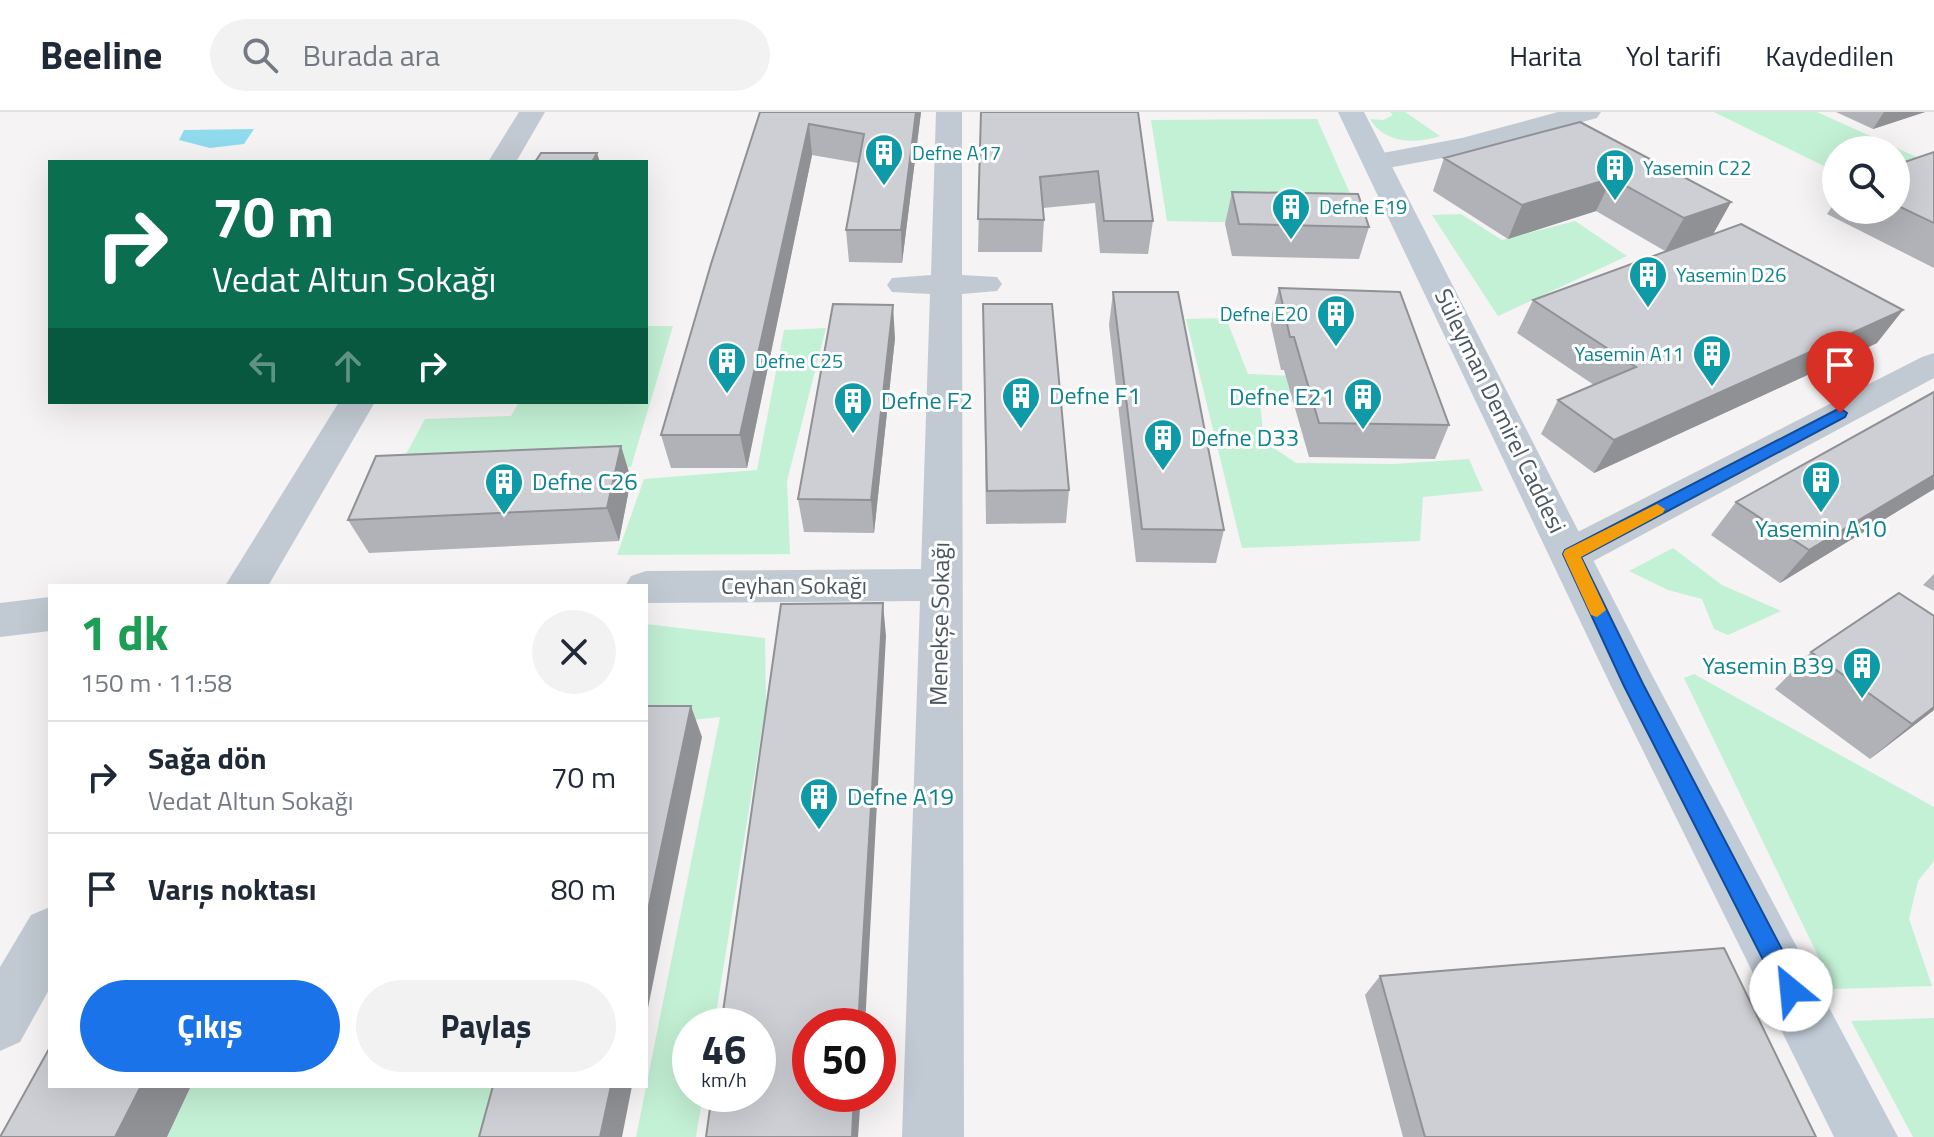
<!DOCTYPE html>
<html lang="tr">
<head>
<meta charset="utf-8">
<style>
  :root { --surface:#fff; --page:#f2f2f3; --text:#1f2937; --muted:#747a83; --line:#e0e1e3; --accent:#1a73e8 }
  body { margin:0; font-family:"Titillium Web",sans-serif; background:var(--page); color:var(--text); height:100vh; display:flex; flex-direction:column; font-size:30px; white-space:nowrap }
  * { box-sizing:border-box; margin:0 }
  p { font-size:26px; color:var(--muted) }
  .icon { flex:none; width:44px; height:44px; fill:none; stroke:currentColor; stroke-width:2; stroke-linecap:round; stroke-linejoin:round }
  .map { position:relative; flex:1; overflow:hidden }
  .drawer { position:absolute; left:48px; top:472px; width:600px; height:504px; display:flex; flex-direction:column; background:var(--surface); border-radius:0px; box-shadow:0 8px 32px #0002 }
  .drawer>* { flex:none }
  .guide { position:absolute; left:48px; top:48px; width:600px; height:244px; border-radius:0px; box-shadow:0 8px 32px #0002; background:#0b6e4f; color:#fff; overflow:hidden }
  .tools { position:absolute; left:1822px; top:24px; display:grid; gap:16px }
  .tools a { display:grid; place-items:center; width:88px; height:88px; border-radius:50%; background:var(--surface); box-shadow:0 8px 32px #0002; font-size:40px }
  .speed { position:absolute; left:672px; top:896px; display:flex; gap:16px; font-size:40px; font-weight:700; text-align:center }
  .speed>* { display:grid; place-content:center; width:104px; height:104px; border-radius:50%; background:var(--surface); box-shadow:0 8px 32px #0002; line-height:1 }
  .speed small { font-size:20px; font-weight:400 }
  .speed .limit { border:12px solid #d22; background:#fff; color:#111 }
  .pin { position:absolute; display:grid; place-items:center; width:68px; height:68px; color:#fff; margin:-82px -34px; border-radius:50% 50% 50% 0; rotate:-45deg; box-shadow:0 0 8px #0007 }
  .pin .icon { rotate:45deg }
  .me { position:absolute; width:88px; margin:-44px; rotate:332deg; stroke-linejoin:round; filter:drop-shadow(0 0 6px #0008) }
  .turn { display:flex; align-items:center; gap:28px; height:168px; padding:0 32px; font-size:36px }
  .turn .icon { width:104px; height:104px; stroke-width:2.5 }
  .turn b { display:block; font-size:56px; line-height:68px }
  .lanes { display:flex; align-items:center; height:76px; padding:0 32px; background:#0003; justify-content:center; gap:40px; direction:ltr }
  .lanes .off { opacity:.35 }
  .round { display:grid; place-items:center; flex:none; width:84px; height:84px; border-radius:42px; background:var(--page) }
  .headline { display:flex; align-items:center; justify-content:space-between; height:136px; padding:0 32px }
  h1 { font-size:48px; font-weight:700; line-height:60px; color:#1e9e55 }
  .button { display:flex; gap:16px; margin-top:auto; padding:16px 32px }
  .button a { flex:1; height:92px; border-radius:48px; background:var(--accent); color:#fff; font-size:32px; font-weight:700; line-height:92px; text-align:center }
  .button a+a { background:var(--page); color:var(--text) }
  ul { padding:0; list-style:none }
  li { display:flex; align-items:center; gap:24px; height:112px; padding:0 32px; border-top:2px solid var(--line) }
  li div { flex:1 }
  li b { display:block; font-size:30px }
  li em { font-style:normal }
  header { display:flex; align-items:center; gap:48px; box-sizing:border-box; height:112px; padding:0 40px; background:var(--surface); border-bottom:2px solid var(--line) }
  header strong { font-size:38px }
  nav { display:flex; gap:44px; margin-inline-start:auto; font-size:28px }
  .search { width:560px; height:72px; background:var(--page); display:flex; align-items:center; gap:20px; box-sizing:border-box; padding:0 28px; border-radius:44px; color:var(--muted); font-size:30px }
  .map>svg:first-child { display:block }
  .green { fill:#c3f1d5 }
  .water { fill:#90daee }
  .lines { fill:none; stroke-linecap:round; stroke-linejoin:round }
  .street { fill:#c1cad2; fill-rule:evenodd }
  .secondary { fill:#c1cbd6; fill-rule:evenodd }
  .wall { fill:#b0b2b7 }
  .shaded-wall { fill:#909195 }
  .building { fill:#cdcfd5; stroke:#909195; stroke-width:2 }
  .route { fill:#1a73e8; stroke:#114b97; stroke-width:2 }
  .slow { fill:#f59e0b }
  .labels { text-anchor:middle; stroke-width:6; stroke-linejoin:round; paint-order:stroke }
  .far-culture-label { font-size:20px; fill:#0d838f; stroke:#fff; text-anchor:start }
  .culture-label { font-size:24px; fill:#0d838f; stroke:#fff; text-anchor:start }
  .street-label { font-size:24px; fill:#4a5661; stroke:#fff }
</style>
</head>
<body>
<header>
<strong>Beeline</strong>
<div class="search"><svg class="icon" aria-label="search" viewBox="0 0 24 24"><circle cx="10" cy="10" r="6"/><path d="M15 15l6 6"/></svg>Burada ara</div>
<nav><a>Harita</a><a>Yol tarifi</a><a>Kaydedilen</a></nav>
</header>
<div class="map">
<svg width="1934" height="1025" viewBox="0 0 1934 1025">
  <rect width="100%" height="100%" fill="#f5f3f3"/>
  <path class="green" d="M1390 0H1405L1440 24C1415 32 1385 32 1370 7L1383 8 1393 3Z
    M1714 0H1817L1921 47 1896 55V38H1836V60Z
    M1317 7 1364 113 1167 109 1151 8Z
    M1461 102 1502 128 1575 109 1627 144 1498 204 1432 103Z
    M1226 206 1248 262 1413 269 1419 285 1260 291 1264 329 1296 351 1394 352 1469 347 1483 379 1423 385 1420 429 1242 436 1186 207Z
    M646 214H673L631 355 390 372 425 307 511 304 519 290H646Z
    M826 216 787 369 790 442 617 443 644 367 757 358 784 218Z
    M1673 436 1722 473 1781 499 1728 523 1714 517 1702 487 1668 478 1629 459Z
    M646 512 765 526 766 592 714 914H690V982H703L696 1025H636L720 605 646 613Z
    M1694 562 1934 695V749L1918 769 1909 807 1932 874 1834 877 1684 566Z
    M1934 906V1025H1913L1851 909Z
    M191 974H496L483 1025H167Z"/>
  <path class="water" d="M254 17 244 32 210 36 179 28 184 18Z"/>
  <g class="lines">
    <path class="street" d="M519 0H545L516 50H488Z
      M936 0H962V163L997 165 1002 172 997 179 962 182 964 1025H902L920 489 646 491V474H625L631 464 646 459 921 457 930 182 892 180 887 173 892 166 931 163Z
      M1558 0H1601L1597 6 1464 42 1377 58 1367 56 1363 50 1367 44 1462 26Z
      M1934 241V266L1586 453 1571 457 1556 453 1550 442 1556 431 1922 245Z
      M339 290H375L268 474H225Z
      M50 485V519L0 525V491Z
      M50 795V876L20 930 0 939V855L31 803Z"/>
    <path class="secondary" d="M1338 0H1364L1652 563 1898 1025H1834L1611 574Z"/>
  </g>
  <path class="wall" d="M760 0H921L902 151 849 150 846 118 858 51 812 43 747 356H671L661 323Z
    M981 0H1138L1153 109 1148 142 1100 141 1095 91 1043 96 1044 108 1042 140H978Z
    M1836 0H1925L1873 17Z
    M1580 10 1731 90 1713 122 1877 231 1594 361 1541 322 1558 288 1594 273 1517 221 1533 188 1665 139 1596 99 1508 127 1433 79 1444 46Z
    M1934 40V156L1827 102 1836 89V98H1896V53Z
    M1232 80 1369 115 1359 147 1232 144 1225 112Z
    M1279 176 1449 313 1435 347 1309 345 1284 258H1281L1270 209Z
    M1113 180 1224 418 1216 451 1136 450 1109 213Z
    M983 192 1069 378 1066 411 986 412Z
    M895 226 874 421 804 420 798 387Z
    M1934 280V377L1780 471 1711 423 1736 390Z
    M443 290H512L511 292H444Z
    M621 334 631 367 619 429 369 441 348 408Z
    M1934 462V479L1923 473Z
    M1811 540 1934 598 1870 647 1775 577Z
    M1380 864 1816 1025H1403L1365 883Z"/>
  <path class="shaded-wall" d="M916 0H921L902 151 901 118Z
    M1884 0H1925L1873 17Z
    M809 12 812 43 747 356 740 323Z
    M597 41 600 50H592Z
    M1612 66 1596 99 1508 127 1522 93Z
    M1731 90 1712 124 1665 139 1684 106Z
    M893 193 895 226 874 421 871 388Z
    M1903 198 1877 231 1594 361 1614 328Z
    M621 334 631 367 619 429 607 396Z
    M1934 363V377L1780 471 1809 438Z
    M883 491 886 524 865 914H858Z
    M691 594 702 625 646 906V808Z
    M1934 595V598L1870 647 1912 612Z
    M141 974H191L167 1025H115Z
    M611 974H632L622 1025H600Z
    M854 982H861L858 1025H852Z"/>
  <path class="building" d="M760 0H916L901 118H846L864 22 809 12 740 323H661L711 152Z
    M981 0H1138L1153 109H1104L1098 59 1040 65 1044 108 978 107Z
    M1580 10 1731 90 1684 106 1612 66 1522 93 1444 46Z
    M1934 40V111L1896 93V53Z
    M541 41H597L592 50H535Z
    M1232 80 1358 82 1369 115 1239 112Z
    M1741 112 1903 198 1614 328 1558 288 1636 255 1533 188Z
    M1279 176 1400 180 1449 313 1319 311 1294 225H1290Z
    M1113 180H1178L1224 418 1142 417Z
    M833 192 893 193 871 388 798 387Z
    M983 192H1052L1069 378 987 379Z
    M1934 280V363L1809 438 1736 390Z
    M621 334 607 396 348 408 376 344Z
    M1899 481 1934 504V595L1912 612 1811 540Z
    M883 491 858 914H810V982H854L852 1025H706L712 982H758V914H721L781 492Z
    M646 594H691L646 808Z
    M1724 836 1816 1025H1425L1380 864Z
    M50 935V974H141L115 1025H0Z
    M493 974H611L600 1025H479Z"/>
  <path class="route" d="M1840 296 1847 301 1845 305 1581 445 1643 572 1799 870 1803 878 1799 887 1791 890 1783 887 1624 574 1563 442 1565 438Z"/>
  <path class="slow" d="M1657 392 1665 397 1663 401 1581 445 1606 498 1597 505 1591 503 1563 442 1565 438Z"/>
  <defs>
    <g id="building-pin" transform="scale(2)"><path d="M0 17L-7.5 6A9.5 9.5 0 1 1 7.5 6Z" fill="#0f9aa8" stroke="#fff"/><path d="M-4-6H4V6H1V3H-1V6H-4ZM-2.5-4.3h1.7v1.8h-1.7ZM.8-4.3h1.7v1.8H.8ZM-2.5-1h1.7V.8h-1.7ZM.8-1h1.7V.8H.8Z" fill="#fff"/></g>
  </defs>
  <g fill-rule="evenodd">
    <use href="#building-pin" x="884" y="41"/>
    <use href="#building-pin" x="1615" y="56"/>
    <use href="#building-pin" x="1291" y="95"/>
    <use href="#building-pin" x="1648" y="163"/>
    <use href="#building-pin" x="1336" y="202"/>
    <use href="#building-pin" x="1712" y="242"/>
    <use href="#building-pin" x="727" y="249"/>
    <use href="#building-pin" x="1021" y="284"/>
    <use href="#building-pin" x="1363" y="285"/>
    <use href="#building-pin" x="853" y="289"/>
    <use href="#building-pin" x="1163" y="326"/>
    <use href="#building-pin" x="1821" y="368"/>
    <use href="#building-pin" x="504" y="370"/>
    <use href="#building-pin" x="1862" y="554"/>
    <use href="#building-pin" x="819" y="685"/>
  </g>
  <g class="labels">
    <g class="far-culture-label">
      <text x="912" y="48">Defne A17</text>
      <text x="1643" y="63">Yasemin C22</text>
      <text x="1319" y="102">Defne E19</text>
      <text x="1676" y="170">Yasemin D26</text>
      <text x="1308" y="209" text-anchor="end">Defne E20</text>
      <text x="1684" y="249" text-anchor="end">Yasemin A11</text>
      <text x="755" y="256">Defne C25</text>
    </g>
    <g class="culture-label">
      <text x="1049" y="292">Defne F1</text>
      <text x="1335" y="293" text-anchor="end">Defne E21</text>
      <text x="881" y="297">Defne F2</text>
      <text x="1191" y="334">Defne D33</text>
      <text x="532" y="378">Defne C26</text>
      <text x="1821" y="425" text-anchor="middle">Yasemin A10</text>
      <text x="1834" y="562" text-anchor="end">Yasemin B39</text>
      <text x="847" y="693">Defne A19</text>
    </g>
    <g class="street-label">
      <text transform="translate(1500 299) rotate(64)" y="8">Süleyman Demirel Caddesi</text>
      <text x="794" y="482">Ceyhan Sokağı</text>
      <text transform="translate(940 512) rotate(-89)" y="8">Menekşe Sokağı</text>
    </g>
  </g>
</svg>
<div class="tools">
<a><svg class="icon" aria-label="search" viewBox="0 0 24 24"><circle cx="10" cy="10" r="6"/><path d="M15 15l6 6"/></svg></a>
</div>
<div class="speed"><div>46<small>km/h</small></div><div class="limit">50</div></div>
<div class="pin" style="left:1840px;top:301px;background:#d93025"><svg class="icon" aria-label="arrive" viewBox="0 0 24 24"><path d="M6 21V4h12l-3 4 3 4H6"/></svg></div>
<svg class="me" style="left:1791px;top:878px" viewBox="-20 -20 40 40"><circle r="19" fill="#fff"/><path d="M0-13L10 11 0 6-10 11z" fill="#1a73e8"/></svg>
<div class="guide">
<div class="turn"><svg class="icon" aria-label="right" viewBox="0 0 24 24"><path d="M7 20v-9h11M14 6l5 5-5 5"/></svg><div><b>70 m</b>Vedat Altun Sokağı</div></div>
<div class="lanes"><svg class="icon off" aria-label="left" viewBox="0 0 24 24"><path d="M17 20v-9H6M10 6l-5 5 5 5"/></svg><svg class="icon off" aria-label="ahead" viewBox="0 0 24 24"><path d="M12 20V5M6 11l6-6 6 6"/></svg><svg class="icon" aria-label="right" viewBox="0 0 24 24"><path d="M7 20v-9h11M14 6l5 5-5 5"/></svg></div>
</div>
<section class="drawer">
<div class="headline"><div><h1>1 dk</h1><p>150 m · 11:58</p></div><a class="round"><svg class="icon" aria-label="close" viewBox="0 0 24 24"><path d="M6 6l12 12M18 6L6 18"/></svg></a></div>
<ul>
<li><svg class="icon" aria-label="right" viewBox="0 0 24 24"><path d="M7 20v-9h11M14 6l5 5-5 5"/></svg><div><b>Sağa dön</b><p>Vedat Altun Sokağı</p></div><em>70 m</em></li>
<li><svg class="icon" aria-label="arrive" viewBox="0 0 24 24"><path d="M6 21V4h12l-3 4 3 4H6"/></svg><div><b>Varış noktası</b></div><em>80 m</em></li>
</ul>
<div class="button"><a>Çıkış</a><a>Paylaş</a></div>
</section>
</div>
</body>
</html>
